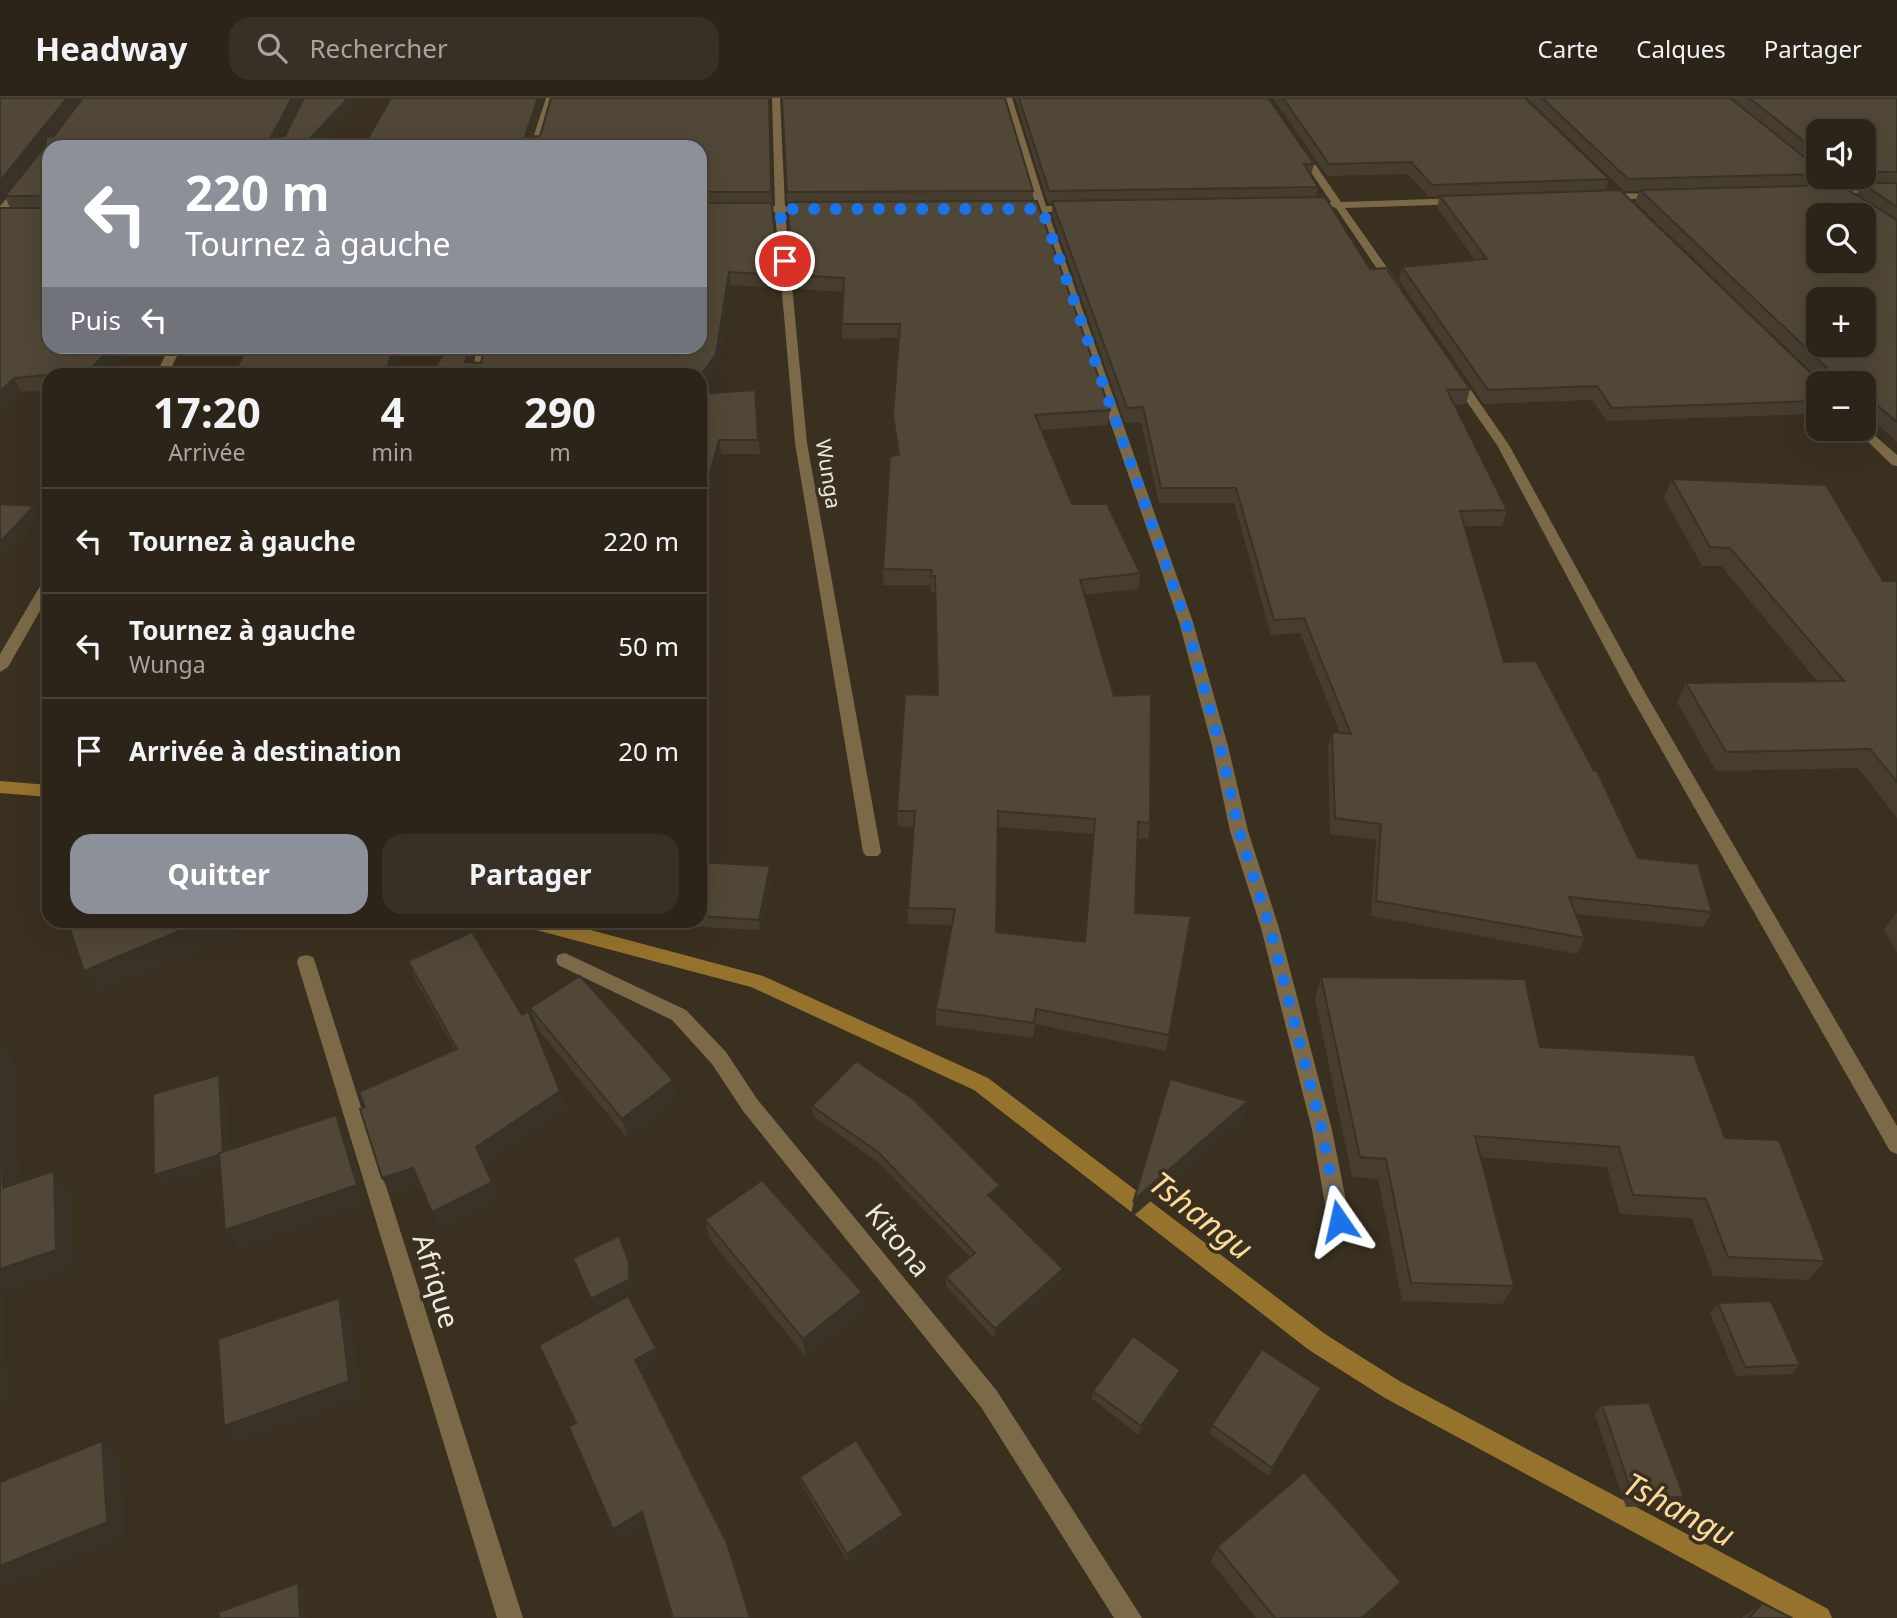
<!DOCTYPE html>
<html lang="fr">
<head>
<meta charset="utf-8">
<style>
  :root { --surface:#2c2418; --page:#383025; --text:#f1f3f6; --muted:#a6a4a2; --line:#484137; --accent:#8c9099 }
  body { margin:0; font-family:"Noto Sans",sans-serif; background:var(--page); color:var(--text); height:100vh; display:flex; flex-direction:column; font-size:26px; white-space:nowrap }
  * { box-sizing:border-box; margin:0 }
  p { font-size:23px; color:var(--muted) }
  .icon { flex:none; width:38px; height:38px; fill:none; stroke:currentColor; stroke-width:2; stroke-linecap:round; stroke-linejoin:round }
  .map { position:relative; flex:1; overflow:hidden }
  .panel { position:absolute; left:42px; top:270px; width:665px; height:560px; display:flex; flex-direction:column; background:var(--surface); border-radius:21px; box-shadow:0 7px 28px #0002,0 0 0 2px var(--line) }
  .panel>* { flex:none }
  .top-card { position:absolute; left:42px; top:42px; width:665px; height:214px; border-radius:21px; box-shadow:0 7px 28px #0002,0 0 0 2px var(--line); background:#8c9099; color:#fff; overflow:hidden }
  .controls { position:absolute; left:1806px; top:21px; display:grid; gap:14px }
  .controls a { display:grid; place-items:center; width:70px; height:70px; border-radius:14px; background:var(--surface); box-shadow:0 7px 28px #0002,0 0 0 2px var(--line); font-size:35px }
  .pin { position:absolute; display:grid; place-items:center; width:60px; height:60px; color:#fff; margin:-30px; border:4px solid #fff; border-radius:50%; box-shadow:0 2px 7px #0007 }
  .me { position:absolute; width:77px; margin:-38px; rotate:349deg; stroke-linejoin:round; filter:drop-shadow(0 0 5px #0008) }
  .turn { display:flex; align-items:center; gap:24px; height:147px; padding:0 28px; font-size:32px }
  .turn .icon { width:91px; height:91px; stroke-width:2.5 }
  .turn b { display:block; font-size:49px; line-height:60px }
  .then { display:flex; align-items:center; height:66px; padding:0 28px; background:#0003; gap:14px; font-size:26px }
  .eta { display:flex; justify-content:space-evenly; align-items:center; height:119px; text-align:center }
  .eta b { font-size:42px; font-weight:700; line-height:49px }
  .cta { display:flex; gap:14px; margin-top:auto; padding:14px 28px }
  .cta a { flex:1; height:80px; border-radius:21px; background:var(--accent); color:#fff; font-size:28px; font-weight:700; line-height:80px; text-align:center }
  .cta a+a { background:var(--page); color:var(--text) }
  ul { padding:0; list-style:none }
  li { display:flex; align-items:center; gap:21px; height:105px; padding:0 28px; border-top:2px solid var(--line) }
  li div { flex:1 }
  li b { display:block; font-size:26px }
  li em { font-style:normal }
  header { display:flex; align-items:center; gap:42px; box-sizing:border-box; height:98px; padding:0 35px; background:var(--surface); border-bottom:2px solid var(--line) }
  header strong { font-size:33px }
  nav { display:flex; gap:38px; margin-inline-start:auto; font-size:24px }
  .search { width:490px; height:63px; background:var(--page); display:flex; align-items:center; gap:18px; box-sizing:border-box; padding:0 24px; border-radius:21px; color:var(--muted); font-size:26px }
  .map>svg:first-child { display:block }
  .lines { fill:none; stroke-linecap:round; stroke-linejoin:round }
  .stream { fill:#96732c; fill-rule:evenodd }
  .minor { fill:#7c6947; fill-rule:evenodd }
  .wall { fill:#463d2e; fill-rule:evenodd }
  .shaded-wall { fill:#393226 }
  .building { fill:#514736; stroke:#393226; stroke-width:2; fill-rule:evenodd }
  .route { stroke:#1a73e8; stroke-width:12; stroke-dasharray:0 21.6 }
  .labels { text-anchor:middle; stroke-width:7; stroke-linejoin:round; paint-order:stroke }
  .far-street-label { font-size:21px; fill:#eee8de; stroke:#3a3020 }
  .near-street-label { font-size:28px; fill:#eee8de; stroke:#3a3020 }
  .near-water-label { font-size:32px; font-style:italic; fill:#feda99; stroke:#3a3020 }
</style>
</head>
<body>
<header>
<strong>Headway</strong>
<div class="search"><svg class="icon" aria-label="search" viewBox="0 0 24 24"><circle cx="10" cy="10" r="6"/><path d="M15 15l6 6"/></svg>Rechercher</div>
<nav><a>Carte</a><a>Calques</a><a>Partager</a></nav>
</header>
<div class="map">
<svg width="1897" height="1520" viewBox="0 0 1897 1520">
  <rect width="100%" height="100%" fill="#3a3020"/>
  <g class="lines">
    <path class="stream" d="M0 683 49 687V699L0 695Z
      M516 822H553L763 878 988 980 1325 1236 1401 1284 1828 1511 1832 1520H1793L1385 1300 1309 1252 974 992 751 889 525 829 519 827Z"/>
    <path class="minor" d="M546 0H554L540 49H530Z
      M772 0H780L785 108H808L813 111 808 114H785L807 345 881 754 878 758H866L863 754 795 345 775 114 700 115V109L775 108Z
      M1004 0H1012L1046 108H1074L1079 111 1074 114H1048L1193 524 1228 648 1248 733 1279 830 1332 1032 1350 1123 1347 1130 1339 1133 1331 1130 1328 1123 1312 1032 1261 830 1230 733 1212 648 1179 524 1038 114H1018L1013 111 1018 108H1036Z
      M49 49V58L4 117 0 118V108Z
      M1298 50H1304L1341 104 1463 100 1468 103 1463 106 1345 110 1400 188 1390 190 1336 110 1325 107 1331 104 1296 52Z
      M1897 88V94L1827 96 1822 93 1827 90Z
      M1659 95 1664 98 1663 100 1603 102 1598 99 1603 96Z
      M170 248H182L168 276H156Z
      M478 248H490L483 276H471Z
      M1455 274 1459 275 1509 347 1644 593 1897 1028V1056L1890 1053 1628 593 1497 347 1449 278Z
      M1864 328 1897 357V368L1892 367 1855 331H1864Z
      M49 481V497L8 569 0 574V556L42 485Z
      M565 855 686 912 726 954 757 1001 997 1293 1142 1520H1114L981 1309 743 1013 712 966 672 922 558 867 556 862 558 857Z
      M306 857 313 859 315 864 523 1520H497L297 864 299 859Z"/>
  </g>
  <path class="wall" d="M0 0H82L51 38 302 0 282 38H285L304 0H363L106 276H49V292L21 294 0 316 10 110 5 98 46 46Z
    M391 0H543L532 38H540L550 0H769L772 106 779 190 730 187 718 270 431 276 476 248 472 265H481L700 248V49H363Z
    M782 0 1033 93V103L1110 312 1108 327 1041 332 1072 406 1140 475 1139 491 1085 497 1150 725 1148 741 1138 740 1135 815 1191 818 1166 953 1035 926 1033 940 936 927V911L952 827 908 826V810L914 729 898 728 897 713 937 597 935 494H931V487H883V471L898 357 894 332 893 317 899 240 842 241V226L844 194 795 191 788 118ZM998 729 1093 736 1085 844 996 834Z
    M1015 0H1268L1314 66 1311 78 1318 89 1316 99 1370 171 1470 291 1466 306 1454 307 1507 412 1502 428H1465L1504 564 1638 760 1712 814 1703 829 1576 816 1585 840 1577 856 1371 818 1376 742 1330 736 1328 649 1332 634 1340 635 1300 535 1271 537 1234 405H1159L1141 324 1125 325 1052 117V105H1048Z
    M1273 0H1525L1609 81 1605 93 1819 283H1821L1635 104 1639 93H1624L1527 0H1730L1818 70V79H1864V33H1818V70L1730 0H1897V344L1864 315V285H1818V316L1607 323 1592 302 1484 306 1399 182 1402 169 1475 162 1437 110 1440 98 1429 99 1408 76 1327 78ZM1861 86 1857 97 1840 87Z
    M700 296 756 306 760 356H721L711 391 700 386Z
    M1672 381 1883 483H1897V720L1858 670 1716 673 1677 604 1686 585 1817 583 1721 468H1702L1664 400Z
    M700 764 772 779 760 832 685 828 684 822H700Z
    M1897 814V855L1884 832Z
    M408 863 560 993 567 1011 484 1067 500 1102 441 1132 421 1088 392 1098 382 1080 365 1009 455 952 416 883Z
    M1321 879 1540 949 1725 1040 1825 1163 1808 1182 1713 1178 1692 1120 1620 1116 1607 1069 1480 1059 1514 1188 1502 1206 1402 1203 1378 1081 1352 1079 1315 900Z
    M530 910 673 982 678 1002 628 1041 538 931Z
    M812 1008 999 1097 993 1102 1063 1171 1062 1181 994 1240 946 1188V1179L970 1159 878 1064 814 1019Z
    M705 1122 864 1213 806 1259 710 1141Z
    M1718 1205 1800 1267 1791 1276 1736 1278 1710 1215Z
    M1178 1280 1139 1337 1092 1301 1093 1293Z
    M1317 1299 1269 1378 1210 1336 1212 1327Z
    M1602 1307 1684 1399 1675 1407 1626 1409 1595 1316Z
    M800 1379 903 1417V1425L848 1464 802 1387Z
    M1217 1449 1401 1484 1390 1498 1367 1520H1256L1211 1464Z
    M1762 1505 1792 1520H1742Z"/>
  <path class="shaded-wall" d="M67 0H82L0 104V83Z
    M292 0H302L276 49 271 39Z
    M348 0H363L318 49H302Z
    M538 0H543L528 49 525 39Z
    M769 0 772 106 771 94Z
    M729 174 730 187 718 270 700 294V278Z
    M112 248H132L106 276H88L87 275Z
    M393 248H401L394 276H386Z
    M469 248H476L469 276 465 264Z
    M14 280 21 294 0 316V294Z
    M719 342 721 356 711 391 709 378Z
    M34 408 40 419 0 461V444Z
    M710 519 713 535 700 567V544Z
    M770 768 772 779 760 832 759 822Z
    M205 822H231L237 835 98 894 84 873Z
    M0 944 14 961 21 1109 3 1090 0 1012Z
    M219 977 226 987 230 1066 162 1087 154 1077Z
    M673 982 678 1002 628 1041 622 1021Z
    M560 993 567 1011 484 1068 476 1049Z
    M1248 1003 1243 1023 1130 1121 1134 1102Z
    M336 1017 347 1037 368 1106 239 1151 225 1132Z
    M413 1070 422 1088 392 1098 382 1080Z
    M54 1073 71 1093 74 1170 4 1194 7 1305 0 1308V1171Z
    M492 1084 500 1102 441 1132 432 1114Z
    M1000 1087 999 1097 987 1107 988 1097Z
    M629 1164 633 1174V1192L594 1211 591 1201Z
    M1063 1171 1062 1181 994 1240 995 1231Z
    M862 1194 864 1213 806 1259 803 1241Z
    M339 1200 351 1219 362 1300 239 1344 224 1328Z
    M656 1250 661 1263 640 1275 635 1262Z
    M1180 1272 1178 1280 1139 1337 1141 1328Z
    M1321 1290 1317 1299 1269 1378 1272 1370Z
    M102 1343 120 1359 126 1439 0 1492V1468Z
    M642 1414 647 1426 619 1443 613 1431Z
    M903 1417V1425L848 1464 847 1456Z
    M1401 1484 1390 1498 1367 1520H1362Z
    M298 1485 305 1492 307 1520H300Z"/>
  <path class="building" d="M0 0H67L0 83Z
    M83 0H292L271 39 285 38 304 0H348L302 49H49V248H112L87 275 49 276V277L14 280 0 294V110H43L46 101 43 98H5L46 47V39L54 38Z
    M391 0H538L525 39 540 38 551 0H769L771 94H700V49H363Z
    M782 0H1005L1033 93 787 94Z
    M1019 0H1268L1314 66H1304L1318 89 1049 93Z
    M1283 0H1525L1609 81 1432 87 1411 64 1329 66Z
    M1542 0H1730L1818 70V76L1628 81Z
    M1749 0H1897V74H1864V33H1818V54Z
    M1862 85H1897V109Z
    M1840 87 1897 122V324L1871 302H1864V285H1818V303L1612 310 1597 288 1488 292 1402 169 1487 161 1440 98 1620 92 1819 283 1826 284 1827 270 1640 92ZM1818 117H1864V163H1818ZM1818 201H1864V247H1818Z
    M1325 99 1370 171 1386 170 1470 291 1447 292 1507 412 1460 413 1504 564 1536 563 1594 673H1597L1638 760 1698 766 1712 814 1569 799 1585 840 1376 803 1381 726 1335 720 1332 634 1351 636 1304 520 1274 522 1236 390H1161L1143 309 1127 310 1052 103Z
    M1037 103 1110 312 1035 317 1072 406H1107L1140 475 1080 482 1114 598 1151 596 1150 725 1138 724 1135 815 1191 818 1169 937 1036 911 1034 925 936 911 955 811 908 810 915 713H897L905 596 938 597 935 478H931L932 472 883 471 890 358 899 357 893 317 900 226H842L844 180 794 177 787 104ZM998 713 1095 721 1085 844 996 834Z
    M700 105H772L778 177 729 174 716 256 700 278V276H431L448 248H469L465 264 481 265 485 248H700Z
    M249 248H393L386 276H233Z
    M755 292 758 342H719L709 378 700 373V296Z
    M1672 381 1826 387 1883 483H1897V684L1870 651 1726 654 1686 585 1844 583 1730 450 1710 449Z
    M0 406 34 408 0 444Z
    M700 518 710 519 700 544Z
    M700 764 770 768 759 822 700 818Z
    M67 822H205L84 873Z
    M472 834 522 917 528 913 560 993 476 1049 492 1084 432 1114 413 1070 382 1080 360 1011 365 1009 359 994 457 951 408 863Z
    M580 878 673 982 622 1021 530 910Z
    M1321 879 1525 881 1540 949 1694 957 1725 1040 1779 1042 1825 1163 1728 1159 1706 1101 1633 1097 1619 1049 1475 1038 1514 1188 1411 1185 1386 1061 1360 1059Z
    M856 963 913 1001 1000 1087 988 1097 1063 1171 995 1231 946 1179 975 1155 878 1054 812 1008Z
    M219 977 223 1054 219 1055V1057L154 1077 153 996Z
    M1170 981 1248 1003 1134 1102Z
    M0 1012 3 1090 54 1073 56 1152 0 1171Z
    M336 1017 357 1087 225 1132 219 1055Z
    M762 1082 862 1194 803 1241 705 1122Z
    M619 1138 629 1164V1182L591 1201 573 1160Z
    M628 1198 656 1250 635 1262 727 1445 750 1520H673L642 1414 613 1431 569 1329 576 1325 539 1247Z
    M339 1200 349 1283 224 1328 218 1241Z
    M1771 1203 1800 1267 1745 1269 1718 1205Z
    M1133 1238 1180 1272 1141 1328 1093 1293Z
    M1262 1251 1321 1290 1272 1370 1212 1327Z
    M1649 1305 1684 1399 1634 1401 1602 1307Z
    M856 1342 903 1417 847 1456 800 1379Z
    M102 1343 107 1424 0 1468V1384Z
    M1304 1374 1401 1484 1362 1520H1275L1217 1449Z
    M298 1485 300 1520H219V1514Z
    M1762 1505 1792 1520H1749Z"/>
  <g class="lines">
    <path class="route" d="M785 163 780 111H1042L1186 524 1220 648 1239 733 1270 830 1322 1032 1339 1123"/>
  </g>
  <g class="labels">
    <g class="far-street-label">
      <text transform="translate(828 376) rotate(81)" y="7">Wunga</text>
    </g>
    <g class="near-street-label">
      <text transform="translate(898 1142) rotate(51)" y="10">Kitona</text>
      <text transform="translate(436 1183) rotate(73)" y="10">Afrique</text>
    </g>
    <g class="near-water-label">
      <text transform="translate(1201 1118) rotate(38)" y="11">Tshangu</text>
      <text transform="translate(1679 1412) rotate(28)" y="11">Tshangu</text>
    </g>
  </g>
</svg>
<div class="controls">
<a><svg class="icon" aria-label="sound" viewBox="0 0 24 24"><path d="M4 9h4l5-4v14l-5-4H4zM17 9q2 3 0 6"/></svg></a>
<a><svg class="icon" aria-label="search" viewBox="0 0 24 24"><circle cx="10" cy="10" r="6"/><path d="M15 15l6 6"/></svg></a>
<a>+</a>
<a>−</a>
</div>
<div class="pin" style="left:785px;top:163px;background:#d93025"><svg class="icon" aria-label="arrive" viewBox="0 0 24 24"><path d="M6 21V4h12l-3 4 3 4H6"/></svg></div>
<svg class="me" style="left:1339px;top:1123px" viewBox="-20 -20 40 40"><path d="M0-17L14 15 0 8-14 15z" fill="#1a73e8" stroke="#fff" stroke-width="4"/></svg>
<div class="top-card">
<div class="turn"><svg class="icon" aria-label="left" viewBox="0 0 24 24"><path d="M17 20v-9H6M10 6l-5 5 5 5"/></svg><div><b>220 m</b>Tournez à gauche</div></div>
<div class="then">Puis<svg class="icon" aria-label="left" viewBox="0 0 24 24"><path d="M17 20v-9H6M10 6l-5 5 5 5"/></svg></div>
</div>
<section class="panel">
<div class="eta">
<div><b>17:20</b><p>Arrivée</p></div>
<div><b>4</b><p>min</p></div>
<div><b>290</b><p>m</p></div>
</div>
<ul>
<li><svg class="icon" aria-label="left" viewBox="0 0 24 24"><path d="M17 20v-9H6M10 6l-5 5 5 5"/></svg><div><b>Tournez à gauche</b></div><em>220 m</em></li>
<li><svg class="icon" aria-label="left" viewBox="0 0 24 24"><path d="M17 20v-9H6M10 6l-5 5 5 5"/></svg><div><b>Tournez à gauche</b><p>Wunga</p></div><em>50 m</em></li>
<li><svg class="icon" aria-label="arrive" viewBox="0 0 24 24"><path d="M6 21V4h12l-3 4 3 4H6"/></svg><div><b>Arrivée à destination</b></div><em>20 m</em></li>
</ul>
<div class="cta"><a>Quitter</a><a>Partager</a></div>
</section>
</div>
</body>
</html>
